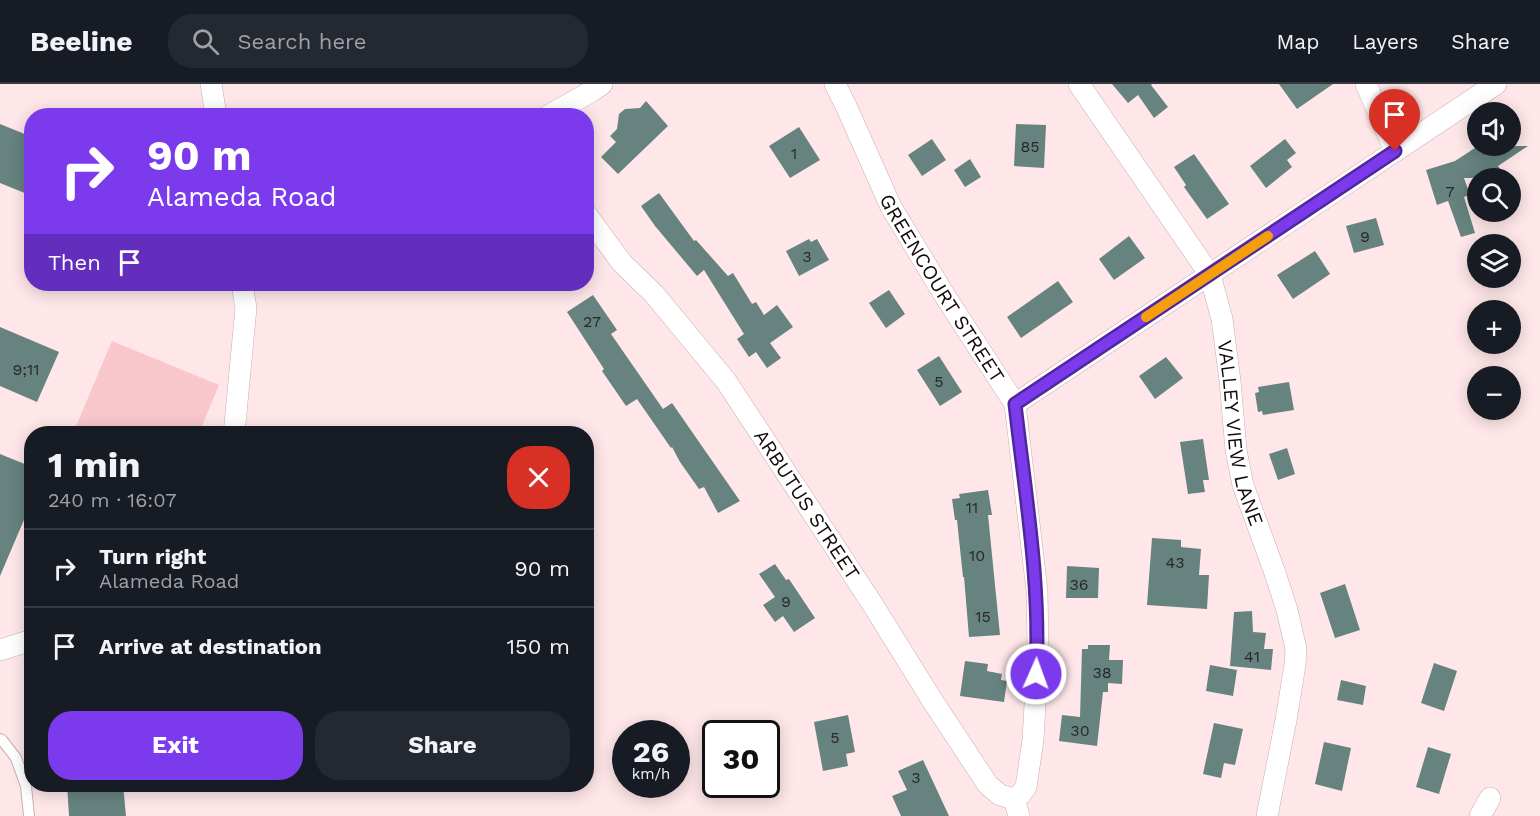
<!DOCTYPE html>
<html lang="en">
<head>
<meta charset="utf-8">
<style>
  :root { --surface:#171b24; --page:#242831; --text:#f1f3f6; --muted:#9ea1a6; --line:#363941; --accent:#7c3aed }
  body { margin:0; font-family:"Work Sans",sans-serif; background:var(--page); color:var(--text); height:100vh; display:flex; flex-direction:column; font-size:22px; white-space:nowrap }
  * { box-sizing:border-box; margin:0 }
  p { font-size:20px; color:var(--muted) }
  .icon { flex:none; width:33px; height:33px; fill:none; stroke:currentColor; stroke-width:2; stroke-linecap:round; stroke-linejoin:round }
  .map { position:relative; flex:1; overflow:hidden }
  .sheet { position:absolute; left:24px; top:342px; width:570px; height:366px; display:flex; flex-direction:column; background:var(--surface); border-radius:24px; box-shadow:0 3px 15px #0003 }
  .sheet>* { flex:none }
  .guide { position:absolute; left:24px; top:24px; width:570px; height:183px; border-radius:24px; box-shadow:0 3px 15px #0003; background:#7c3aed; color:#fff; overflow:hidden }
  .tools { position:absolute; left:1467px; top:18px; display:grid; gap:12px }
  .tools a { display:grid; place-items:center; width:54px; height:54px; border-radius:50%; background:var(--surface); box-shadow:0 3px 15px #0003; font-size:30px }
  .speed { position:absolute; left:612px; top:636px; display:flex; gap:12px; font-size:30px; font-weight:700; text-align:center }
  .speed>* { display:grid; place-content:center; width:78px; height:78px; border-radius:50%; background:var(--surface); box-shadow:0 3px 15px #0003; line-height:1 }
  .speed small { font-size:15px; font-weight:400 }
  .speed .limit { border:3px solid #111; border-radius:9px; background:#fff; color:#111 }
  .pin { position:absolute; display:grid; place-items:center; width:51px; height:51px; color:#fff; margin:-62px -26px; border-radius:50% 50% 50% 0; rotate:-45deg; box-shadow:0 0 6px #0007 }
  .pin .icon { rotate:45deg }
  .me { position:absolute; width:66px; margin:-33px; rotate:2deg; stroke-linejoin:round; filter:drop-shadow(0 0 4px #0008) }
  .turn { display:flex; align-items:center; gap:21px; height:126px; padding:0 24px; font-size:27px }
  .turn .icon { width:78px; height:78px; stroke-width:2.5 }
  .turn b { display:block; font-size:42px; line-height:51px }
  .then { display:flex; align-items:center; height:57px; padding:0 24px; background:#0003; gap:12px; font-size:22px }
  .round { display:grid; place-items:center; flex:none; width:63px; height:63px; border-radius:24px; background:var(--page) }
  .head { display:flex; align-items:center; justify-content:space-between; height:102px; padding:0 24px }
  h1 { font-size:36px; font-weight:700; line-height:45px }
  .button { display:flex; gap:12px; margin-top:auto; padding:12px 24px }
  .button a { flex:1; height:69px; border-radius:24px; background:var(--accent); color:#fff; font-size:24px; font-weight:700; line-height:69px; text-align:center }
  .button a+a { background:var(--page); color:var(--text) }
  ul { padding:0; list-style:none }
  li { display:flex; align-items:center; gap:18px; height:78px; padding:0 24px; border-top:2px solid var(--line) }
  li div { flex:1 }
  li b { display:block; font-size:22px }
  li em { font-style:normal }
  header { display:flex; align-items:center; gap:36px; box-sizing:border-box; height:84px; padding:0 30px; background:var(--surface); border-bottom:2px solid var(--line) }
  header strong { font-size:28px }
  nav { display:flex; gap:33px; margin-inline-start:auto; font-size:21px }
  .search { width:420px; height:54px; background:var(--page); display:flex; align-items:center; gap:15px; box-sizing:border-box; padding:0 21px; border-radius:24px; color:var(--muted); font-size:22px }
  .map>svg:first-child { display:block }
  .green { fill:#f8c7cc }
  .building { fill:#66837f }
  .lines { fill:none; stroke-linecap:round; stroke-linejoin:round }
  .service-casing { stroke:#c9adaf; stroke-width:12 }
  .minor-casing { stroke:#c9adaf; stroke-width:22 }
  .service { stroke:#fff; stroke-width:10 }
  .minor { stroke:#fff; stroke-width:21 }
  .route-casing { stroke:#51269a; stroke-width:15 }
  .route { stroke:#7c3aed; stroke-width:10 }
  .slow { stroke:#f59e0b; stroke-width:10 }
  .labels { text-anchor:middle; stroke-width:4.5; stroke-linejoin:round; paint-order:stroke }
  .number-label { font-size:16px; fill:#282828 }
  .street-label { font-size:20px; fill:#130a0b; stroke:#fbfbfb }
</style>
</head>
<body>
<header>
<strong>Beeline</strong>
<div class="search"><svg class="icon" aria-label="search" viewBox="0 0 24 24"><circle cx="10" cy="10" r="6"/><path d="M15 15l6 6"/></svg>Search here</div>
<nav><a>Map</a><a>Layers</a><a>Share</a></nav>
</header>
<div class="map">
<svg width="1540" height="732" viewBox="0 0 1540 732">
  <rect width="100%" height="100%" fill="#ffe7e9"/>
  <path class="green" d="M112 257 219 301 199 349 80 350 74 347Z"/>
  <path class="building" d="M1112 0H1152L1151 1 1168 23 1154 34 1138 11 1128 19Z
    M1279 0H1333L1297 25Z
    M646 17 668 42 618 90 601 73 616 58 610 52 617 45 619 30 625 25 640 24Z
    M0 40 32 53V112L0 99Z
    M1016 40 1046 41 1044 84 1014 82Z
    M799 43 820 76 790 94 769 62Z
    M932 55 946 76 922 92 908 71Z
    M1285 55 1296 69 1287 76 1292 83 1266 104 1250 82Z
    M1478 62H1528L1498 82 1506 94H1464L1470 111 1464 113 1475 149 1461 153 1448 117 1437 121 1426 86 1455 77Z
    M1194 70 1229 120 1207 135 1184 103 1186 101 1174 83Z
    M970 75 981 93 965 103 954 86Z
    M659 109 694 157 696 156 728 192 733 189 752 220 756 218 764 231 777 221 793 243 770 259 781 274 767 284 756 268 749 273 737 255 744 250 704 186 697 192 655 142 641 122Z
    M1376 134 1384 161 1354 169 1346 142Z
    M1129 152 1145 174 1114 196 1099 175Z
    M809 155 811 158 817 155 829 176 799 192 786 167Z
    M1315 167 1330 190 1293 215 1277 191Z
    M1058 197 1073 218 1021 254 1007 233Z
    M889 206 905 230 886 244 869 219Z
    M593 211 617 246 611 250 663 325 672 319 740 417 718 429 704 403 699 405 680 378 672 363 671 364 637 315 626 322 602 287 604 285 567 228Z
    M0 243 59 268 37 318 0 302Z
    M939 272 962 308 940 322 917 286Z
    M1166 273 1183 294 1155 315 1139 292Z
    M1289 298 1294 326 1263 331 1262 327 1258 328 1255 309 1259 308 1258 303Z
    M1203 355 1209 396H1203L1205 408 1188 410 1180 358Z
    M1287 364 1295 390 1278 396 1269 370Z
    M0 370 32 383V417L0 492Z
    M988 406 992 431H988L1000 551 969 553 964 493H963L957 436H955L952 415 960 414 959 410Z
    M1152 454 1181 456V463L1201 465 1199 491H1209L1207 525 1147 521Z
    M775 480 786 496 789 495 815 534 794 548 783 532 775 538 763 521 775 513 759 490Z
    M1067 482 1099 484 1098 514H1066Z
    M1345 500 1360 546 1335 554 1320 509Z
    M1252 527 1253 548 1266 549 1264 565H1273L1271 586 1230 582 1234 528Z
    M1088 561H1110L1109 576H1123L1122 600 1108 599V608H1103L1097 662 1059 657 1062 631 1080 633 1082 565H1088Z
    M965 577 988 580 987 587 1002 590 1001 596 1007 597 1004 618 960 612Z
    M1434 579 1457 587 1444 627 1421 619Z
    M1210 581 1237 586 1233 612 1206 607Z
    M1341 596 1366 602 1363 621 1337 616Z
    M848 631 855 668 846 670 848 682 823 687 814 638Z
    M1214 639 1243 645 1235 681 1224 679 1221 694 1203 690Z
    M1324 658 1351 664 1342 707 1315 700Z
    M1428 663 1451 670 1439 710 1416 703Z
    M923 676 949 732H901L892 712 907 706 898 687Z
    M67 700H123L126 732H69Z"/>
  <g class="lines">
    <g class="service-casing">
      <path id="service" d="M30 556 32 534
        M0 655 2 656 16 674 26 702 29 732"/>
    </g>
    <g class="minor-casing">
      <g id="minor">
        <path d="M211 0 216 32"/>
        <path id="s1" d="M835 0 846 22 891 123 945 212 1015 320 1037 507 1038 567 1033 656 1026 703 1020 711 1014 715 1019 732"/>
        <path id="s2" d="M1079 0 1210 191 1222 235 1230 297 1236 366 1243 401 1275 489 1287 526 1296 565 1295 581 1286 636 1267 732"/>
        <path d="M1366 0 1395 67"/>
        <path d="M548 32 592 7 602 0"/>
        <path id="s3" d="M586 130 622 179 654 210 726 297 873 521 932 616 988 701 1000 711 1014 715"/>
        <path d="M1015 320 1496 0"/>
        <path d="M234 350 246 224 242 200"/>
        <path d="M0 566 32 556"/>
        <path d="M1480 732 1490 714"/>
      </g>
    </g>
    <use href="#service" class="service"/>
    <use href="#minor" class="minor"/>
  </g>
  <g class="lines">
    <g class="route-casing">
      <path id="route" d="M1036 590C1041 499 1025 409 1015 320L1395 67"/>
    </g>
    <use href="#route" class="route"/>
    <path class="slow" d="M1146 233 1268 152"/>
  </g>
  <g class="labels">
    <g class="number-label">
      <text x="1030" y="68">85</text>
      <text x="794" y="75">1</text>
      <text x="1450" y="113">7</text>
      <text x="1365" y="158">9</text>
      <text x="807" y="178">3</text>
      <text x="592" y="243">27</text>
      <text x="26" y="291">9;11</text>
      <text x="939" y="303">5</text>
      <text x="972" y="429">11</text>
      <text x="977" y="477">10</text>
      <text x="1175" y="484">43</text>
      <text x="1079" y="506">36</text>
      <text x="786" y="523">9</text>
      <text x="983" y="538">15</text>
      <text x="1252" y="578">41</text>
      <text x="1102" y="594">38</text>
      <text x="1080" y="652">30</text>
      <text x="835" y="659">5</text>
      <text x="916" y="699">3</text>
    </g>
    <g class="street-label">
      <text dy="7" stroke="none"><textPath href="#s1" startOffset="231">GREENCOURT STREET</textPath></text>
      <text dy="7" stroke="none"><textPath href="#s2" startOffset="393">VALLEY VIEW LANE</textPath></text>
      <text dy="7" stroke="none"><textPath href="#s3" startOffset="366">ARBUTUS STREET</textPath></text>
    </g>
  </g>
</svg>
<div class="tools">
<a><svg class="icon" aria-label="sound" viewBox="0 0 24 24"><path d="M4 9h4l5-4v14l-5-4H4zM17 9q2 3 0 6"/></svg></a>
<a><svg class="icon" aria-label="search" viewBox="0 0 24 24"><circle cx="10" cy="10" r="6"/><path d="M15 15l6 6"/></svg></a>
<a><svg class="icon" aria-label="layers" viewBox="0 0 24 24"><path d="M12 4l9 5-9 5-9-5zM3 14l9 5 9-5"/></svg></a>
<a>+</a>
<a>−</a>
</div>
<div class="speed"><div>26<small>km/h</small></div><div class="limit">30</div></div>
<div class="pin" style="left:1395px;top:67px;background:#d93025"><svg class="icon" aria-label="arrive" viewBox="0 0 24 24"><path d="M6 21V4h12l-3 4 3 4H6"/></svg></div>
<svg class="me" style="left:1036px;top:590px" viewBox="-20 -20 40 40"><circle r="17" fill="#7c3aed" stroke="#fff" stroke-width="3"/><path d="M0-11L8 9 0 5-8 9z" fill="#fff"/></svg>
<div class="guide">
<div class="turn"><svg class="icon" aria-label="right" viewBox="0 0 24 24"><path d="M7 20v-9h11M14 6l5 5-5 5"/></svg><div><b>90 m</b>Alameda Road</div></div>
<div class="then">Then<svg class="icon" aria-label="arrive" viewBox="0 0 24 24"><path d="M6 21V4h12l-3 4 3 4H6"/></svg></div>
</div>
<section class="sheet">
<div class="head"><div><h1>1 min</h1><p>240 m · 16:07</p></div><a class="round" style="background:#d93025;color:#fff"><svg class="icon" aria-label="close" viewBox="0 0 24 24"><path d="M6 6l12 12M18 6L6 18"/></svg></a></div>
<ul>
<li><svg class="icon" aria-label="right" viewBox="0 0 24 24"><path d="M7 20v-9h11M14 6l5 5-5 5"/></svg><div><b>Turn right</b><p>Alameda Road</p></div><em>90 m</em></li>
<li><svg class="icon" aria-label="arrive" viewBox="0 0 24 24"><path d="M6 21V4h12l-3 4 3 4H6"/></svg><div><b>Arrive at destination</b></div><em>150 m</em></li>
</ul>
<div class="button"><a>Exit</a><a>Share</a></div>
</section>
</div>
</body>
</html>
